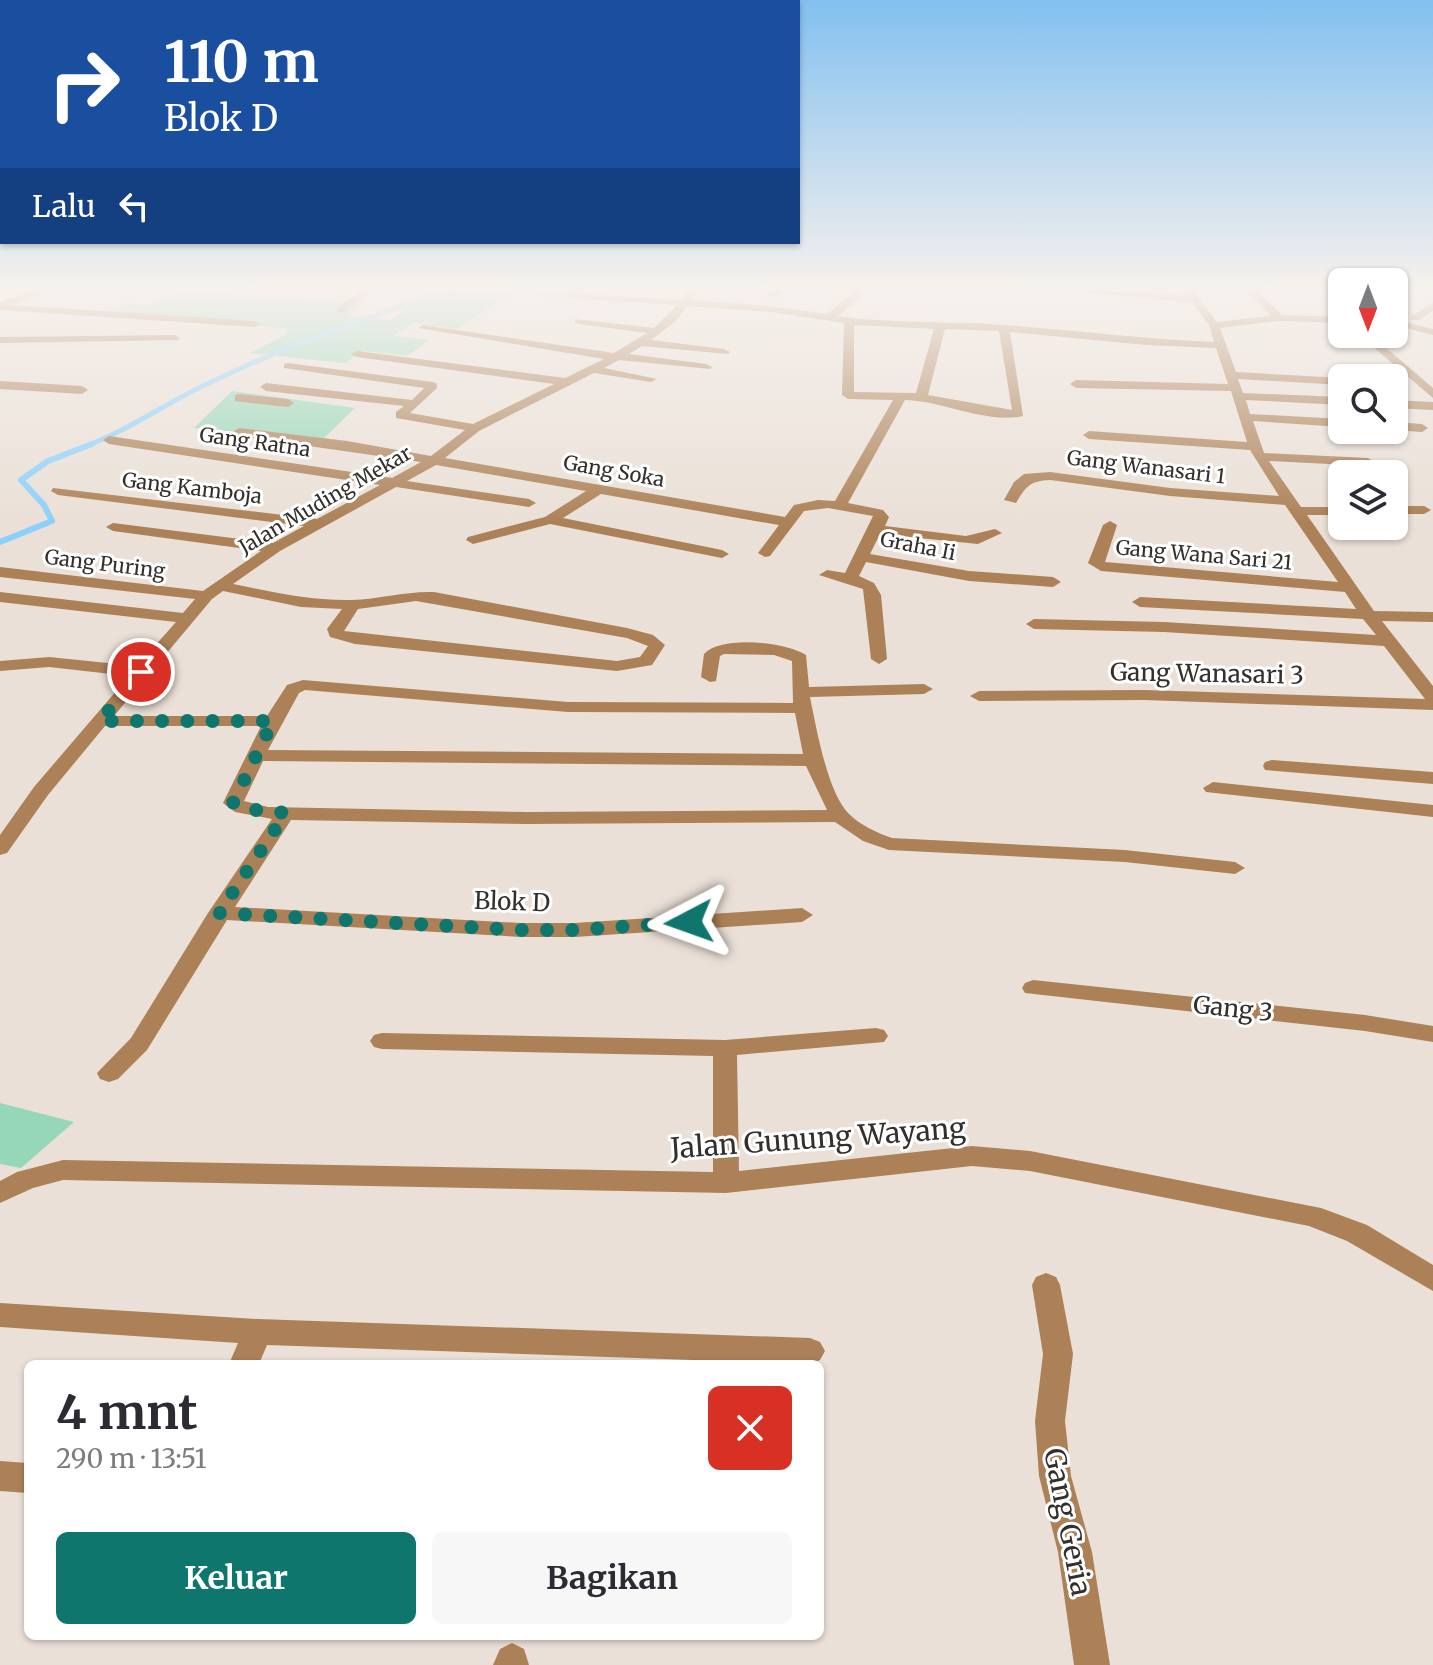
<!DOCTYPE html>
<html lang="id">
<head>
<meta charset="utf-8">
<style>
  :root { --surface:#fff; --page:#f7f7f7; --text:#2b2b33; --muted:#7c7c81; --accent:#0f766e }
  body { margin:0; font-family:Merriweather,serif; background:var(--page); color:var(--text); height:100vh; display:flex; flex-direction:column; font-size:30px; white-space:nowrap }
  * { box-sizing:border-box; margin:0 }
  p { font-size:26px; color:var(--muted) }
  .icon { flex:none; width:44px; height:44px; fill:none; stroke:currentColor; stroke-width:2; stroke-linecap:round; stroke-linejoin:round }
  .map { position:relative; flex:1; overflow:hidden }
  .drawer { position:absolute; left:24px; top:1360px; width:800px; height:280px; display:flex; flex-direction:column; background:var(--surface); border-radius:12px; box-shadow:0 2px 6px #0004 }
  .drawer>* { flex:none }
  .guide { position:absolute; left:0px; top:0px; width:800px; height:244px; box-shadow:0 2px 6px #0004; background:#1a4fa0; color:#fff; overflow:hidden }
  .needle { width:52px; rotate:180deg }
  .controls { position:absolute; left:1328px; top:268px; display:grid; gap:16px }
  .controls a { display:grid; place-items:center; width:80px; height:80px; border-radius:12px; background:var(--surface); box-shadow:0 2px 6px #0004; font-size:40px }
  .pin { position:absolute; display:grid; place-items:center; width:68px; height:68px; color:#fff; margin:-34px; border:4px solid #fff; border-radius:50%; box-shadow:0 2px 8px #0007 }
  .me { position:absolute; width:88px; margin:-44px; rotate:266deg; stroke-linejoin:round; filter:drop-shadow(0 0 6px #0008) }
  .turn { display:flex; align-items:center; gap:28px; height:168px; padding:0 32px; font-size:36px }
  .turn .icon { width:104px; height:104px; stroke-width:2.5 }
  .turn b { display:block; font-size:56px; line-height:68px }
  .then { display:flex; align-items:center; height:76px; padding:0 32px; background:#0003; gap:16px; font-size:30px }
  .round { display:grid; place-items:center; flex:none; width:84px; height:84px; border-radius:12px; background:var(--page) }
  .head { display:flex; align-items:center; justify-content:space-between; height:136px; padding:0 32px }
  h1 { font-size:48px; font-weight:700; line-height:60px }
  .cta { display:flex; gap:16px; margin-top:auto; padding:16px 32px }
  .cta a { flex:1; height:92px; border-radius:12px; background:var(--accent); color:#fff; font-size:32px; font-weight:700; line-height:92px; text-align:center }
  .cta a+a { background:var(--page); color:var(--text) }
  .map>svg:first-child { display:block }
  .green { fill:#95d7b8 }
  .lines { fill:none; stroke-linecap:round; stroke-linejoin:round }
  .stream-far1 { stroke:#8cd1fb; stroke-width:5 }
  .stream { stroke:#8cd1fb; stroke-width:6 }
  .minor { fill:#ac8157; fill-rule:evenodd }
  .route { stroke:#0f766e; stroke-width:14; stroke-dasharray:0 25.2 }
  .labels { text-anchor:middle; stroke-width:6; stroke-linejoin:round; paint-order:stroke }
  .far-street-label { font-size:20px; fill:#332f2c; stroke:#fff }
  .street-label { font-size:24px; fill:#332f2c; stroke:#fff }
  .near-street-label { font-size:28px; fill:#332f2c; stroke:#fff }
</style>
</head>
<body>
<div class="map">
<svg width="1433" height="1665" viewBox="0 0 1433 1665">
  <rect width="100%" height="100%" fill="#eae0d7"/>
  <path class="green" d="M430 290H574L561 298 513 292 458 329 413 323 393 336 430 340 407 356 364 351 345 363 250 353 283 336 289 329 111 311 128 303 149 306 178 292 363 303 348 316 392 320Z
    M232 391 355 408 321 441 194 428Z
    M0 1103 74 1122 21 1168 0 1164Z"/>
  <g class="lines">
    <path class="stream-far1" d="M86 446C129 430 166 403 207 384 285 346 367 318 449 290"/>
    <path class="stream" d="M0 542 52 521 44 505 21 480 48 461 92 444"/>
    <path class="minor" d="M36 290H50L12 305 255 321 260 324 255 327 0 310V302Z
      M362 290H373L345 312H337V308Z
      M689 290H699L691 300 771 306 827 314 852 294 849 290H859L861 297 838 316C893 324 949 321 1004 325 1075 330 1144 339 1214 342L1209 325 1192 302 1091 293 1086 290 1187 295 1183 290H1193L1217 322 1271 316 1246 290H1256L1282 315 1342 317V323L1279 321 1220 328 1236 372 1344 378 1342 385 1238 379 1243 393 1342 397V405L1246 400 1250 414 1342 419V427L1253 421 1264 453 1368 458 1375 462 1368 466 1269 461 1301 507H1342V515H1307L1374 611 1433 612V622L1382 621 1433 686V710L1145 700 979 701 970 696 979 691 1145 690 1425 699 1384 646 1164 632 1034 629 1026 624 1034 619 1164 622 1376 635 1363 619 1140 607 1132 602 1140 597 1356 609 1345 592 1101 571 1088 563 1103 525 1110 521 1117 525 1105 562 1338 582 1285 505 1170 496 1050 480C1030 481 1026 486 1016 503L1004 500 1014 482 1024 474 1050 472 1170 488 1279 496 1250 450 1089 439 1083 435 1089 431 1247 442 1231 391 1076 388 1070 384 1076 380 1228 384 1216 348 1146 345 1010 332 1023 416C985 424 944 401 905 400L848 503 883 510 889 517 885 526 966 536 995 529 1002 533 978 544 880 534 870 554 969 571 1053 577 1061 582 1053 587 969 581 866 562 859 576 874 583 881 595 887 659 879 664 871 659 863 589 819 575 827 570 845 573 873 516 828 508 804 511 770 556 765 557 758 553 779 525 601 494 563 518 722 550 729 554 722 558 550 524 473 544 466 540 468 537 545 517 586 491 436 465 407 481 529 499 536 503 529 507 396 487 280 551 233 584C272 592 312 601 352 600 380 599 406 591 434 592L627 628 653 635 665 645 652 665 617 671 355 644 330 637 327 629 342 609 301 607 223 591 212 599 114 716H267L287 685 303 680 568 702 793 703 792 661 774 655 724 654 720 656 716 681 710 682 701 677 704 654C722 635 785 642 806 655L809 687 924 684 933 689 924 694 810 697C816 726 827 792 849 814 860 825 877 833 892 838L1125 850 1235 862 1245 868 1235 874 1125 862 889 850 863 841 835 822 527 824 291 820 235 907 521 923H575L802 908 813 915 802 922 575 937H521L227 920 147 1050 118 1079 109 1082 100 1079 97 1073 131 1038 208 913 272 819 235 812 223 803 261 726H105L48 795 7 853 0 855V835L34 787 129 676 49 667 0 671V661L49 657 137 666 176 622 0 602V592L183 613 195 599 0 577V567L203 591 261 551 113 531 106 527 113 523 273 543 304 526 58 495 51 491 53 488 317 519 380 485 109 444 103 440 109 436 392 478 421 462 239 436 233 432 239 428 347 441 431 456 465 430 396 418V412L404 406 266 391 260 387 266 383 412 400 424 388 284 368V364L288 363 433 382 437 384V388L410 413 473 424 554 384 357 357 351 354 357 351 565 378 604 359 418 328 423 325 614 353 647 333 579 324 575 323V319L654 328 677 305 571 298 567 297V293L681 300ZM687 306 771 312 844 323 842 395 848 399 893 400 835 501 818 500 794 505 785 517 445 458 479 431 594 373 651 382 657 379 604 368 619 360 710 369 712 367 706 364 629 354 642 346 728 354 730 352 724 349 651 340 676 321ZM854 325 934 329 916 393 854 392ZM945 329 999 331 1012 410 928 395ZM416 601 627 638 648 646 640 657 617 661 344 631 358 609ZM305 690 568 712 795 713 803 754 268 750 299 693ZM263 761 806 766 827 810 527 812 268 807 244 801Z
      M774 290H787L775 297H767V293Z
      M1433 303V311L1419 320H1411V316Z
      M1394 319 1433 329V335L1394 325Z
      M1358 334H1370L1433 388V398Z
      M175 335 180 338 179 340 0 343V337Z
      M0 381 82 386 88 390 82 394 0 389Z
      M239 394 288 399 294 403 288 407 235 401V395Z
      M1394 400 1433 402V410L1394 408Z
      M1394 422 1422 424 1428 428 1422 432 1394 430Z
      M1394 506H1424L1431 510 1424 514H1394Z
      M1272 760 1433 772V784L1265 770 1263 766 1265 762Z
      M1213 782 1433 805V817L1206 792 1203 788Z
      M1033 980 1365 1015 1433 1026V1042L1365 1031 1025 993 1022 988 1025 983Z
      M876 1028 884 1030 888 1036 884 1042 737 1055 739 1171 972 1146 1030 1151 1321 1208 1367 1225 1433 1265V1291L1347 1241 1309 1226 1030 1171 972 1166 726 1193 63 1180 33 1188 0 1203V1181L17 1172 63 1160 713 1172V1056L382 1049 374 1047 370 1041 374 1035 382 1033 725 1040Z
      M1046 1273 1056 1277 1060 1285 1073 1354 1065 1421 1071 1476 1092 1552 1110 1665H1074L1058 1552 1039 1476 1035 1421 1043 1354 1032 1285 1036 1277Z
      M0 1303 258 1319 810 1338 820 1342 825 1351 820 1360 810 1364 267 1345 259 1364H229L238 1343 0 1327Z
      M0 1461 28 1463V1493L0 1491Z
      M512 1643 524 1649 529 1665H493L500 1649Z"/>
  </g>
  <linearGradient id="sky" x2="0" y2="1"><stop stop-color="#83c0f0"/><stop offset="0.55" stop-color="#f6f1ed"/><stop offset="1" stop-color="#f6f1ed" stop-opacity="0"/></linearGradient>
  <rect width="1433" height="523" fill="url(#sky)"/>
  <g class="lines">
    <path class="route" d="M141 672 100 721H273L233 803 245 809 286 813 219 913 521 930H575L689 922"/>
  </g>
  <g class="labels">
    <g class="far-street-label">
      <text transform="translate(255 442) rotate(8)" y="7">Gang Ratna</text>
      <text transform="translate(1146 467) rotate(7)" y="7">Gang Wanasari 1</text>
      <text transform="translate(614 471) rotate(10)" y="7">Gang Soka</text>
      <text transform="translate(192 488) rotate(7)" y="7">Gang Kamboja</text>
      <text transform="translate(325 500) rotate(-30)" y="7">Jalan Muding Mekar</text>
      <text transform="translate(918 546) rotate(11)" y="7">Graha Ii</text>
      <text transform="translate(1204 555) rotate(5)" y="7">Gang Wana Sari 21</text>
      <text transform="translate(105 564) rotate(7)" y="7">Gang Puring</text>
    </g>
    <g class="street-label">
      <text transform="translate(1207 674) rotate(1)" y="8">Gang Wanasari 3</text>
      <text transform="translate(512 902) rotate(2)" y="8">Blok D</text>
      <text transform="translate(1233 1009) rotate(6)" y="8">Gang 3</text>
    </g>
    <g class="near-street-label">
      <text transform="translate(818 1138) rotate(-4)" y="10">Jalan Gunung Wayang</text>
      <text transform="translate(1068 1522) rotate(79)" y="10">Gang Geria</text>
    </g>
  </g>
</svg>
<div class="controls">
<a><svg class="needle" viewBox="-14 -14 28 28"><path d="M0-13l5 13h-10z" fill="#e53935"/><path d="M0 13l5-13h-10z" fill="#7c7c81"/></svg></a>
<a><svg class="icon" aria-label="search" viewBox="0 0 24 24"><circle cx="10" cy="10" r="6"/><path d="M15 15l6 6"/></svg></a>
<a><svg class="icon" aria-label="layers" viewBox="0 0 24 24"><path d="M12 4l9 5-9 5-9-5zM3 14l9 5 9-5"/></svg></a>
</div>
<div class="pin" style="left:141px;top:672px;background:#d93025"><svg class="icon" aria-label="arrive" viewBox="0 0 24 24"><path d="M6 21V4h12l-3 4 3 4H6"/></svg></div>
<svg class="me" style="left:689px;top:922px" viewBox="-20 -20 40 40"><path d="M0-17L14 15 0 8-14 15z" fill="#0f766e" stroke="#fff" stroke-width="4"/></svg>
<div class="guide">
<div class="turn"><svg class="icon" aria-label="right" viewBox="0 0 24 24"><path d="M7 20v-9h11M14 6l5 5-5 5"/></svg><div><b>110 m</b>Blok D</div></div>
<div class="then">Lalu<svg class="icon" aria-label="left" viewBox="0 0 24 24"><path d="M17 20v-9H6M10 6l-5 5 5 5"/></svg></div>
</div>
<section class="drawer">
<div class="head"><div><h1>4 mnt</h1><p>290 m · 13:51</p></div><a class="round" style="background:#d93025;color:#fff"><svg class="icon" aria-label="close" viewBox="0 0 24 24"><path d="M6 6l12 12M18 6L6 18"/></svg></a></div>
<div class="cta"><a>Keluar</a><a>Bagikan</a></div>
</section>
</div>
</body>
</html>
